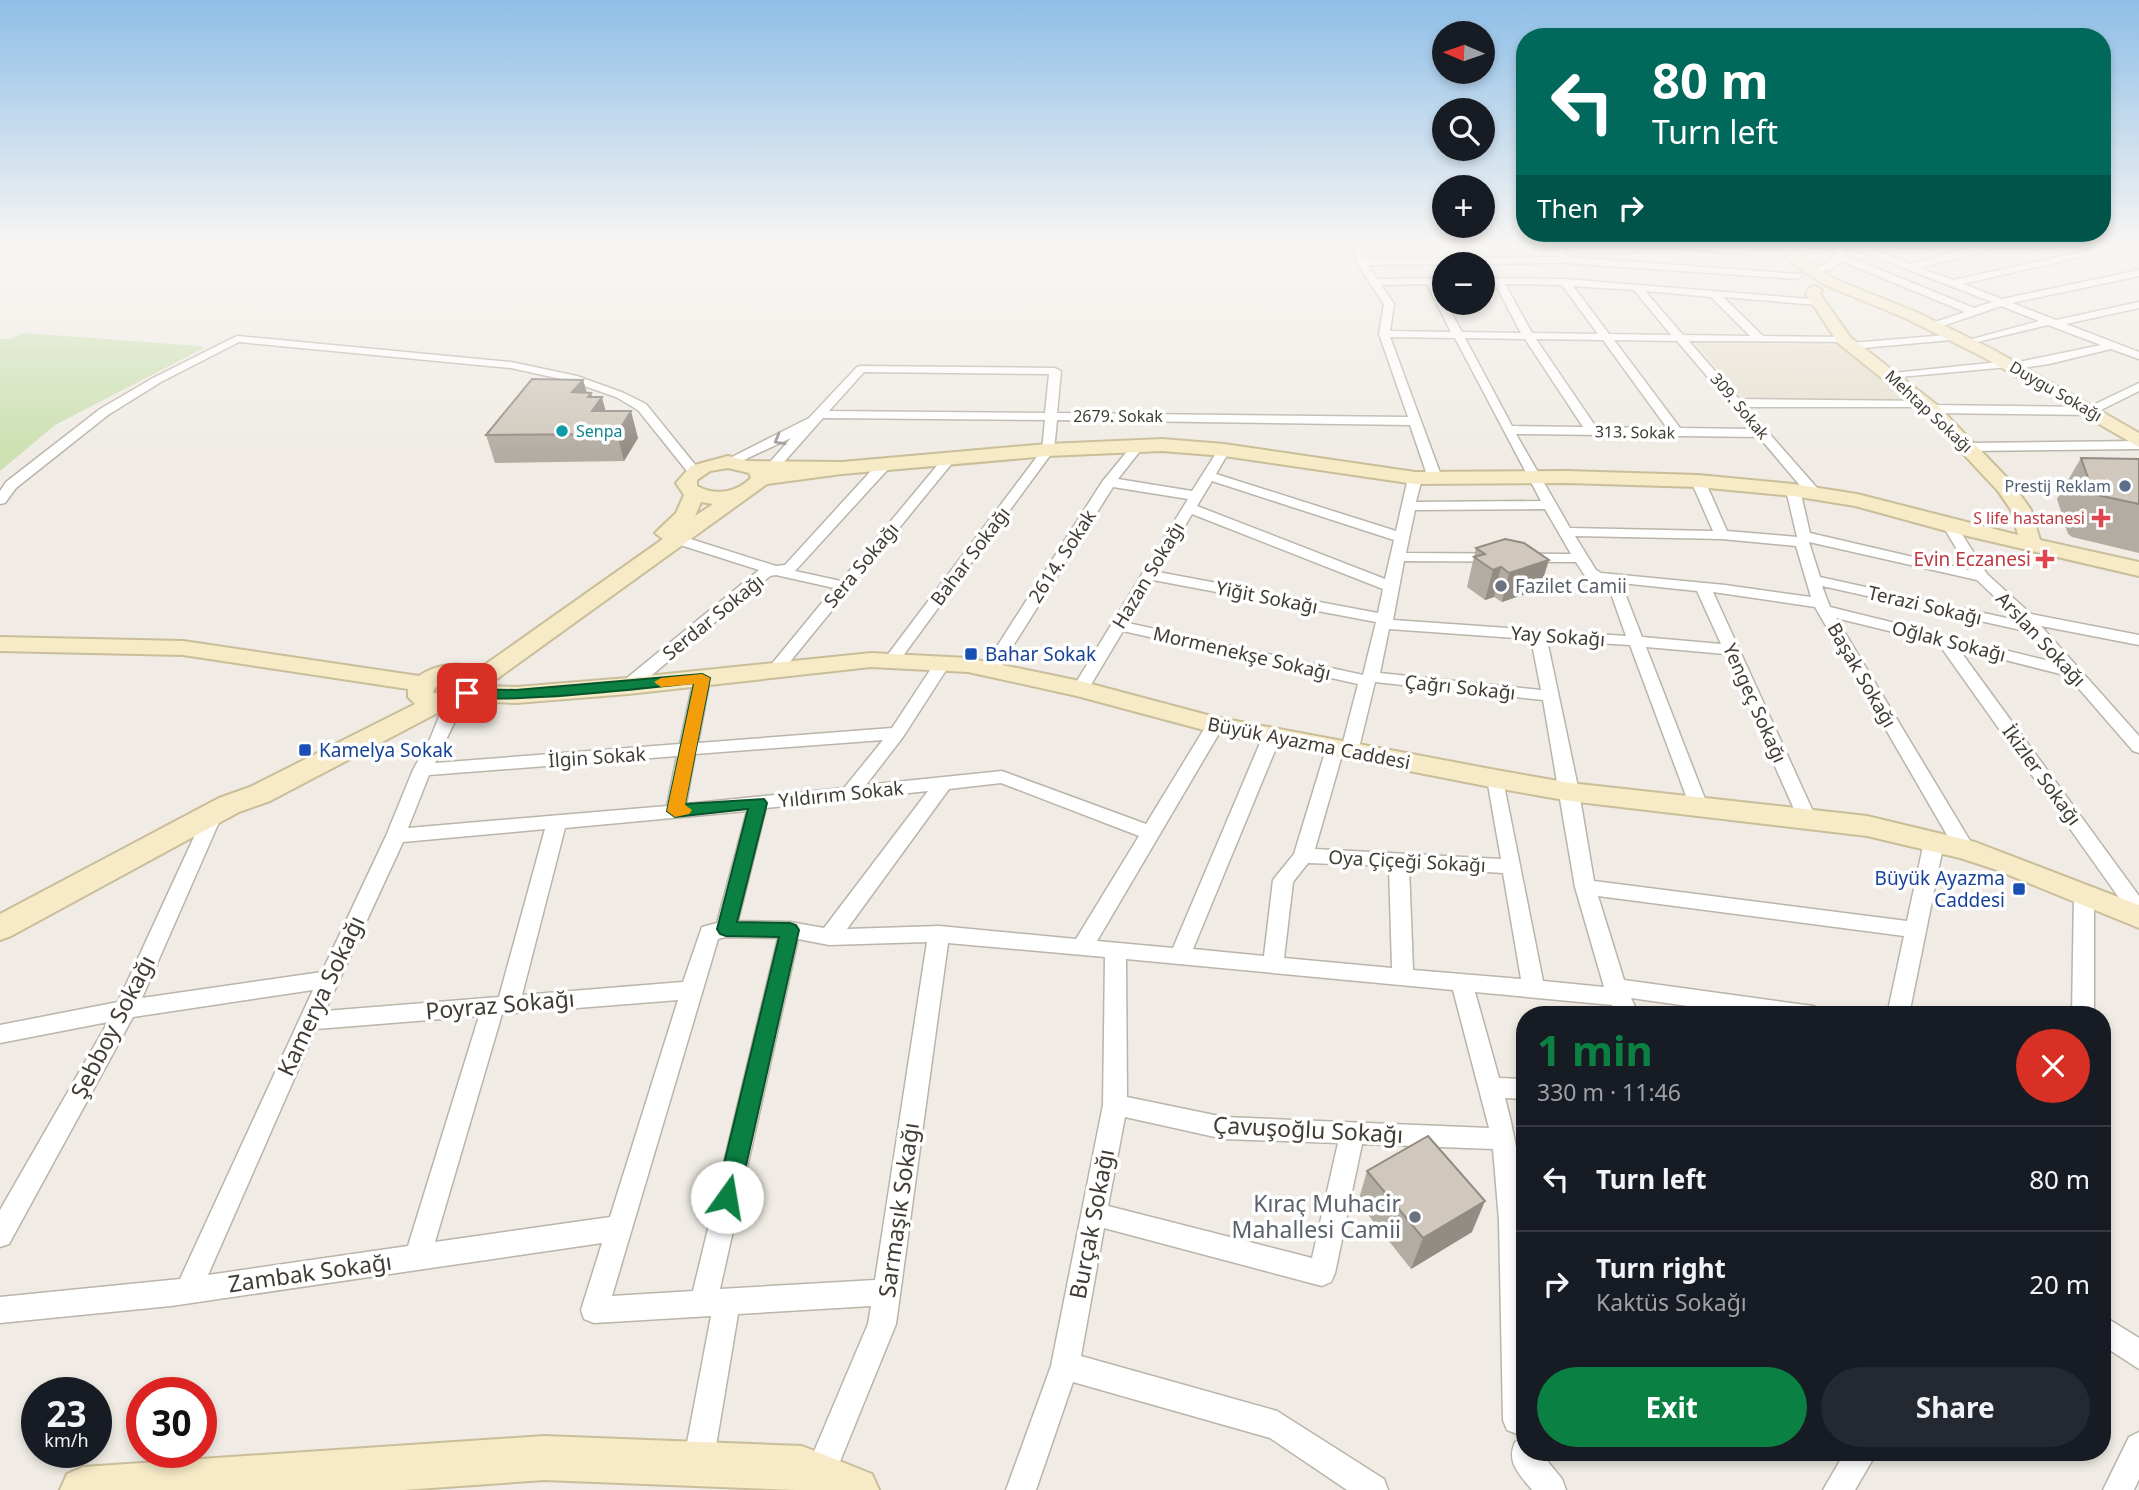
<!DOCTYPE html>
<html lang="en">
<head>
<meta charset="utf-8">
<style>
  :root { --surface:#171b24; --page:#242831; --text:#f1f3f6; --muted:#9ea1a6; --line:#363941; --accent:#0b8043 }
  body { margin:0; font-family:"Noto Sans",sans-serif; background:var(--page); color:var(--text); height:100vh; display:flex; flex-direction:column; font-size:26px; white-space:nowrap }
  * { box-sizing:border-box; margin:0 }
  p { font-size:23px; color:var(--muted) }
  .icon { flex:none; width:38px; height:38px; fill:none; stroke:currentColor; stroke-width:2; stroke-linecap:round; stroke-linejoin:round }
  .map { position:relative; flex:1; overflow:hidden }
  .drawer { position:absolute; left:1516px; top:1006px; width:595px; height:455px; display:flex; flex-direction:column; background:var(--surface); border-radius:28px; box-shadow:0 4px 10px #0003 }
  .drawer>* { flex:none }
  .banner { position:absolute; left:1516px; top:28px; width:595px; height:214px; border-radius:28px; box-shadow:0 4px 10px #0003; background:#00695c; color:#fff; overflow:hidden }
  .needle { width:46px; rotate:272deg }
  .buttons { position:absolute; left:1432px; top:21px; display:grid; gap:14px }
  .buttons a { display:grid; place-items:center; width:63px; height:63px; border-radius:50%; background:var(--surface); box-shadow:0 4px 10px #0003; font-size:35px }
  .speed { position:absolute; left:21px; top:1377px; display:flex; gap:14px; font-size:35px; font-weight:700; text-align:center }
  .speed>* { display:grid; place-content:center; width:91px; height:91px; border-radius:50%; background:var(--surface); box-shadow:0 4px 10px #0003; line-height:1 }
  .speed small { font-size:18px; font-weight:400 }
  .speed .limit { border:10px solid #d22; background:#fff; color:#111 }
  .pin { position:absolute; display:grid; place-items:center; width:60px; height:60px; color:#fff; margin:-30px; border-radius:14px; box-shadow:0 4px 10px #0006 }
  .me { position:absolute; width:77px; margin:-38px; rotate:13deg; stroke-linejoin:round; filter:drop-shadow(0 0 5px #0008) }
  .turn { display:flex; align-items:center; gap:24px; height:147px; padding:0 21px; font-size:32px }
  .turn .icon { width:91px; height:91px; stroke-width:2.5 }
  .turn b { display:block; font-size:49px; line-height:60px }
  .then { display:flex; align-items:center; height:66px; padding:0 21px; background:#0003; gap:14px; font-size:26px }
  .round { display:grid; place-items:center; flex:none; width:74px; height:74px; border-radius:37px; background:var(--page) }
  .summary { display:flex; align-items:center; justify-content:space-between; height:119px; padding:0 21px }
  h1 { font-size:42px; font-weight:700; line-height:52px; color:var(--accent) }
  .cta { display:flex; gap:14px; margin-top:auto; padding:14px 21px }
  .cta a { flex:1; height:80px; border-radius:42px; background:var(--accent); color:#fff; font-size:28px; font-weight:700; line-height:80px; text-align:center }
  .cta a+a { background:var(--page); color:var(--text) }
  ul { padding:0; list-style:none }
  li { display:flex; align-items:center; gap:21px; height:105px; padding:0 21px; border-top:2px solid var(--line) }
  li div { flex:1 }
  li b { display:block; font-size:26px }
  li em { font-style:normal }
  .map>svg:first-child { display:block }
  .education { fill:#e7e1d0 }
  .green { fill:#cce0b2 }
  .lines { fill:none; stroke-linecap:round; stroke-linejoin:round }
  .street-casing { stroke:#bab4a9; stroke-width:3 }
  .secondary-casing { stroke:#cabd99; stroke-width:4 }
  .street { fill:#fff; fill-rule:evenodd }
  .secondary { fill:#f7ebc7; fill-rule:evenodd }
  .wall { fill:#b3aca2 }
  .shaded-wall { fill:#928c84 }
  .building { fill:#d0c8bc; stroke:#928c84; stroke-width:2 }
  .oneway { stroke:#a09e9a }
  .route { fill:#0b8043; stroke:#07532c; stroke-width:2 }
  .slow { fill:#f59e0b }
  .culture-dot { fill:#0f9aa8; stroke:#fff; stroke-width:2.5 }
  .service-dot { fill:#5c6f8a; stroke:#fff; stroke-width:2.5 }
  .health-dot { fill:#e0444e; stroke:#fff; stroke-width:2.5 }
  .worship-dot { fill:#6b7280; stroke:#fff; stroke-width:2.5 }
  .transit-dot { fill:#1a4fb4; stroke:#fff; stroke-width:2.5 }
  .labels { text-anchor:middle; stroke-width:7; stroke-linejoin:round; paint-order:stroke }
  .far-street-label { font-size:16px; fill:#413d35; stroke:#fff }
  .far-culture-label { font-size:16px; fill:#0d838f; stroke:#fff; text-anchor:start }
  .far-service-label { font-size:16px; fill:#4e5e75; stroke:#fff; text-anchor:end }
  .far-health-label { font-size:16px; fill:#be3a42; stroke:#fff; text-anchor:end }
  .street-label { font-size:19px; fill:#413d35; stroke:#fff }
  .health-label { font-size:19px; fill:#be3a42; stroke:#fff; text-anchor:end }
  .worship-label { font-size:19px; fill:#5b616d; stroke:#fff; text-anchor:start }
  .transit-label { font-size:19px; fill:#164399; stroke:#fff; text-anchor:start }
  .near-street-label { font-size:23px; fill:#413d35; stroke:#fff }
  .near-worship-label { font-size:23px; fill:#5b616d; stroke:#fff; text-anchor:end }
</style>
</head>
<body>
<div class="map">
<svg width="2139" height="1490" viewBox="0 0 2139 1490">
  <rect width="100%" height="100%" fill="#f0ece5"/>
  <path class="education" d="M1695 343 1842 345 1903 398 1900 401 1742 400Z"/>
  <path class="green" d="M24 333 199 346 204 348 55 425 0 471V339H10Z"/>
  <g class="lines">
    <g class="street-casing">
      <path id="street" d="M1352 244H1361L1365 259 1557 257 1544 244H1554L1568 257 1800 274 1802 276 1797 279 1565 263 1368 265 1377 279 1444 278V284H1436L1444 303H1446L1462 332 1521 333 1495 284H1482V278L1565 279 1822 300V304L1818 305 1723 297 1763 336 1844 337 1848 338V342L1689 341 1739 399 1928 401 1930 403 1924 407H1746L1818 489V495H1808L1759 437 1516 434 1570 528 1713 531 1691 481 1698 477 1705 481 1727 531 1797 537 1786 490 1793 486 1800 490 1810 533 1969 570 1943 526 1945 523H1955L1987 574 2031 614 2139 635V645L2041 626 2139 736V753L2133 751 2068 676 1958 648 2139 896V919L2132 916 1938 643 1836 618 1975 849 1972 854H1958L1815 607 1713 592 1816 818 1814 823H1800L1798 818 1725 654 1646 647 1707 804 1705 808H1691L1689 804 1630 645 1547 640 1579 792 1594 881 1907 921 1924 842 1927 837H1941L1944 842 1909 1015H1887L1904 936 1598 896 1624 980 1813 1006 1821 1009 1824 1015H1751L1631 998 1639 1015H1617L1612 1005 1475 992 1499 1078 1524 1079V1099L1505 1098C1535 1205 1524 1321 1524 1431L1517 1434 1507 1430 1503 1420 1499 1220 1493 1149 1362 1144 1335 1273 1331 1282 1322 1286 1104 1228 1081 1356 1277 1411 1384 1479 1388 1490H1347L1270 1438 1073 1382 1036 1490H1006L1051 1366 1103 1105 1105 957 948 943 896 1324 830 1486 819 1490 808 1486 804 1475 868 1324 871 1306 738 1314 713 1464 708 1474 698 1479 688 1474 683 1464 711 1316 594 1323 584 1319 581 1310 602 1243 171 1306 0 1323V1297L180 1279 313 990 133 1017 9 1244 0 1247V1210L108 1022 0 1043V1025L118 1002 205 813 207 808H221L223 813 142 998 322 972 386 836 413 770 430 739 439 717 437 702 439 698H451L457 717 435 763 680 744 694 678 702 673 710 678 698 743 892 728 936 661 942 659 950 664 903 737 866 785 1002 771 1146 824 1209 721H1221L1224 725 1097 941 1173 948 1263 736 1266 732H1278L1281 736 1193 949 1264 956 1273 880 1294 854 1326 749 1335 743 1342 746 1358 684 1123 631 1086 693H1074L1072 689 1188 499 1113 487 996 673 990 675 982 670 1102 482 1134 443 1138 442 1144 446 1118 479 1192 491 1220 447 1224 446 1230 450 1216 474 1396 531 1408 478 1415 474 1422 478 1416 502 1541 501 1455 338 1390 337 1442 478 1435 482 1428 478 1410 425 1057 420 1054 450 897 664 891 666 883 661 1042 450 1045 420 823 418 768 480 763 481 757 477 791 438 733 465 728 466 722 462 809 418 857 367 861 366 1055 368 1061 371 1057 413 1408 417 1379 334 1384 304 1356 262ZM1427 284 1451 332 1390 331 1394 304 1381 285ZM1505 284 1562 285 1598 334 1532 333ZM1573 286 1634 290 1671 335 1609 334ZM1645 291 1711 297 1750 336 1683 335ZM1465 338 1525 339 1583 427 1512 426ZM1536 339 1603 340 1667 428 1596 427ZM1614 340 1677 341 1752 429 1680 428ZM864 372 1049 374 1045 413 829 411ZM1212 481 1394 540 1385 579 1197 506ZM1545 509 1571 554 1406 553 1415 510ZM1192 514 1383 589 1378 613 1158 572ZM1575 536 1722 539 1796 546 1811 597 1725 585 1601 573 1596 570ZM1809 542 1977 580 2020 621 1820 577ZM1404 561 1576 562 1585 576 1609 588 1626 636 1393 620ZM1153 580 1376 622 1363 675 1128 623ZM1621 583 1697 591 1721 644 1642 637ZM1822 586 2030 632 2057 663 1830 607ZM1389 629 1531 639 1541 690 1380 673ZM1375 682 1543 700 1575 887 1604 987 1543 981 1502 775 1496 773 1487 779 1501 859 1315 849 1342 755 1349 758 1358 752ZM883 740 844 788 686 804 695 754ZM677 756 667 806 408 828 429 775ZM1001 783 1139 836 1076 939 939 926 847 929 949 789ZM928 791 824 928 790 922 738 921 766 808ZM747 811 717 923 702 927 683 982 522 995 565 828ZM545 829 499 997 325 1011 403 842ZM1308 863 1389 866 1392 968 1284 958 1293 882ZM1409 867 1503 873 1521 979 1413 970ZM726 937 778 938 693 1291 612 1296 718 939ZM798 939 829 945 927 942 875 1280 720 1289ZM1126 959 1453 990 1489 1128 1224 1117 1127 1097ZM678 1000 610 1217 435 1242 502 1014ZM479 1016 408 1246 208 1275 316 1029ZM1125 1117 1224 1139 1338 1143 1312 1258 1108 1206Z
        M1628 244H1677L1776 251 1781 254 1776 257Z
        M1840 244H1859L1911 264 1952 252 1992 244H2012L1920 268 1953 280 2119 244H2137L1963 284 2002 299 2139 270V276L2012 303 2056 320 2139 302V308L2066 324 2139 352V359L2111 349 2049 364 2014 369 2009 367 1889 378V374L1893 373 2009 361 2014 363 2101 345 2048 325 1965 345V341L2039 321 2001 306 1937 328H1929V324L1965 312 1841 261 1832 269 1808 274V270L1829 263ZM1847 246 1992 302 1974 308 1844 255Z
        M1635 247 1638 248V252L1570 254 1565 251 1570 248Z
        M1958 334 1963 337 1962 339 1852 349 1847 346 1852 343Z
        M237 336 511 362 577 376 624 393 646 404 701 472 700 475H690L638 410 616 397 570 381 511 368 239 342 161 382 108 415 16 488 5 503 0 504V491L6 482 100 409 153 378Z
        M2139 383V391L2091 415 1931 413 1925 409 1931 405 2089 407Z
        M2139 441V449L1969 451 1963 447 1969 443Z
        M949 455 953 456V462L780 674 774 676 766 671 834 588 776 575 770 576 634 690H622L620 686 622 682 759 570 671 542V536H681L776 566 785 565 880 461H890V467L795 571 841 581 945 456Z
        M2087 481 2092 482V488L2005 491 1998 487 2005 483Z
        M2084 886 2091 888 2094 893V1015H2072L2074 893 2077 888Z
        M2102 1315 2139 1338V1369L2102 1345Z
        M2139 1432V1479L2134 1490H2103L2129 1437Z
        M1524 1438V1452H1540L1562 1479 1566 1490H1532C1519 1474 1506 1462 1515 1442Z
        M1845 1452H1877L1855 1490H1823Z"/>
    </g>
    <g class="secondary-casing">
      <path id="secondary" d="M1777 244H1792L1803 258 1834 279 1916 312 1994 350 2139 433V447L1983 357 1905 318 1823 284 1793 264Z
        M1815 286 1822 290 1820 294 1850 337 1937 405 2012 483 2031 510 2040 540 2139 562V576L1950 532 1855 506 1793 496 1698 487 1567 483 1415 484 1224 456 1162 451 1048 456 842 474 767 484 487 686 516 687 628 678 871 653 968 658 1080 681 1215 717 1496 770 1570 783 1867 816 1975 842 2139 905V928L1994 869 1960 858 1867 836 1570 801 1496 788 1215 733 1077 696 968 672 871 667 628 694 516 703 472 701 443 710 270 801 239 812 11 936 0 940V914L219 798 250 787 415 704 408 697V689L183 655 0 651V637L183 641 419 676C437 664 459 661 479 669L663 539 655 533 676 513 684 495 676 483 691 466 728 456 748 461 842 462 1048 444 1162 439 1224 444 1415 472 1567 471 1698 475 1793 484 1857 494 2018 535 2011 510 1998 491 1925 413 1838 343 1806 294 1810 287ZM728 468 749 473 751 478C736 493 715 496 697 486V480L710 471ZM701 502 713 504 695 516ZM450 679 462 680 451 692 433 693 435 688Z
        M544 1436 802 1446 872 1474 879 1490H796L544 1480 403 1490H60L67 1474 83 1467Z"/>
    </g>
    <use href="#street" class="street"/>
    <use href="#secondary" class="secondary"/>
  </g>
  <path class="wall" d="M583 380 587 393H591L592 397 606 411 638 438 624 461 495 463 486 435Z
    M2081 458 2139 459V553L2072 537 2068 534 2057 499Z
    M1476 548 1540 589 1502 602 1494 597 1485 600 1467 587Z
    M1367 1171 1472 1232 1411 1269 1358 1202Z"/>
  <path class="shaded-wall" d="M583 380 588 397 591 393 595 408 602 397 609 424 602 434 572 392Z
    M631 411 638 438 624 461 617 434Z
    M1549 560 1540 589 1502 602 1509 573Z
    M1501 567 1494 597 1485 600 1493 570Z
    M1485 1201 1472 1232 1411 1269 1423 1238Z"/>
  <path class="building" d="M532 379 583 380 572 392 591 393 588 397H602L592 411H631L617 434 486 435Z
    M2081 458 2139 459V504L2097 495 2093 492Z
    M1505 539 1524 543 1549 560 1509 573 1501 567 1493 570 1474 557 1485 554 1476 548Z
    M1428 1136 1485 1201 1423 1238 1367 1171Z"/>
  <defs><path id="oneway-chevron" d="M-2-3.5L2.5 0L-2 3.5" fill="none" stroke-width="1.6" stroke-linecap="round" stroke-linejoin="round" transform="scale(1.75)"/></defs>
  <use class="oneway" href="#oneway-chevron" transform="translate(779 440) rotate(151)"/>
  <linearGradient id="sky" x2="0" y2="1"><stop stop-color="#8ebee7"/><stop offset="0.54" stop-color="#f8f6f3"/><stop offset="1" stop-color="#f8f6f3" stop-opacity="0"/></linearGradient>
  <rect width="2139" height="453" fill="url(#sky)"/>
  <path class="route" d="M702 674 710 678 685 804 764 799 767 803 737 922 790 923 796 925 799 930 739 1197 736 1204 727 1207 719 1204 716 1197 779 937 726 936 720 934 717 929 748 809 675 817 667 811 694 683C660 686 475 709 459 693L467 689 516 690Z"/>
  <path class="slow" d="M702 674 710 678 685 805 692 810 689 814 675 817 667 811 694 684 661 687 654 682 661 678Z"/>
  <circle class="culture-dot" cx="562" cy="431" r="7"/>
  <circle class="service-dot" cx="2125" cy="486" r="7"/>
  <g class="health-dot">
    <path d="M2097.5 507.5h7v7h7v7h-7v7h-7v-7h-7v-7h7z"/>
    <path d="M2041.5 548.5h7v7h7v7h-7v7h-7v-7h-7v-7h7z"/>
  </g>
  <g class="worship-dot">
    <circle cx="1501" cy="586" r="7"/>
    <circle cx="1415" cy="1217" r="7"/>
  </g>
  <g class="transit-dot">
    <rect x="964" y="647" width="14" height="14" rx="3.5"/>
    <rect x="298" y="743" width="14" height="14" rx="3.5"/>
    <rect x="2012" y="882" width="14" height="14" rx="3.5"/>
  </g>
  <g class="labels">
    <g class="far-street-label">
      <text transform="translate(2056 391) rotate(30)" y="6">Duygu Sokağı</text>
      <text transform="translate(1740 406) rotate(50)" y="6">309. Sokak</text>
      <text transform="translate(1929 411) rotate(43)" y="6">Mehtap Sokağı</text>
      <text x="1118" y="422">2679. Sokak</text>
      <text transform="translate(1635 432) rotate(1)" y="6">313. Sokak</text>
    </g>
    <g class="far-culture-label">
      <text x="576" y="437">Senpa</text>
    </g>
    <g class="far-service-label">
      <text x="2111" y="492">Prestij Reklam</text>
    </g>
    <g class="far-health-label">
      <text x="2085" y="524">S life hastanesi</text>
    </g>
    <g class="street-label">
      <text transform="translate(970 556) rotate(-53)" y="7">Bahar Sokağı</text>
      <text transform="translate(1062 556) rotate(-57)" y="7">2614. Sokak</text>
      <text transform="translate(861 565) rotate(-50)" y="7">Sera Sokağı</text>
      <text transform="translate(1148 575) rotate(-59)" y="7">Hazan Sokağı</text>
      <text transform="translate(1267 597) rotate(11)" y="7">Yiğit Sokağı</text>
      <text transform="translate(1925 605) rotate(13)" y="7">Terazi Sokağı</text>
      <text transform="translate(713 617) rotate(-39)" y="7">Serdar Sokağı</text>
      <text transform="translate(1558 636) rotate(4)" y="7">Yay Sokağı</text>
      <text transform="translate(2041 639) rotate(47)" y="7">Arslan Sokağı</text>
      <text transform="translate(1949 641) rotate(14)" y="7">Oğlak Sokağı</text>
      <text transform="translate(1242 653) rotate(13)" y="7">Mormenekşe Sokağı</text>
      <text transform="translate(1862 675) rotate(60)" y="7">Başak Sokağı</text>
      <text transform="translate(1460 687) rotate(6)" y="7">Çağrı Sokağı</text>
      <text transform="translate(1755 703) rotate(66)" y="7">Yengeç Sokağı</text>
      <text transform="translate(1309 743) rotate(11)" y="7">Büyük Ayazma Caddesi</text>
      <text transform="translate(597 757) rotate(-4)" y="7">İlgin Sokak</text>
      <text transform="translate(2042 775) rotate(54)" y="7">İkizler Sokağı</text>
      <text transform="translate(841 794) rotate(-6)" y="7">Yıldırım Sokak</text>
      <text transform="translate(1407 861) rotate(3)" y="7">Oya Çiçeği Sokağı</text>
    </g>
    <g class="health-label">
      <text x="2031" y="566">Evin Eczanesi</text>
    </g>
    <g class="worship-label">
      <text x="1515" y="593">Fazilet Camii</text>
    </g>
    <g class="transit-label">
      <text x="985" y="661">Bahar Sokak</text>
      <text x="319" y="757">Kamelya Sokak</text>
      <text x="2005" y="885" text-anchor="end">Büyük Ayazma<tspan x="2005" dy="22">Caddesi</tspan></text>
    </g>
    <g class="near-street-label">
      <text transform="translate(321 996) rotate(-65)" y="8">Kamerya Sokağı</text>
      <text transform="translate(500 1005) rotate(-5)" y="8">Poyraz Sokağı</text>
      <text transform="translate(113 1027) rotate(-63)" y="8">Şebboy Sokağı</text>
      <text transform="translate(1308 1130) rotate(3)" y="8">Çavuşoğlu Sokağı</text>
      <text transform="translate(899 1210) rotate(-82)" y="8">Sarmaşık Sokağı</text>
      <text transform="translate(1092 1224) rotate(-79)" y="8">Burçak Sokağı</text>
      <text transform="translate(310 1273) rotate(-8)" y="8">Zambak Sokağı</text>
    </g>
    <g class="near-worship-label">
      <text x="1401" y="1212">Kıraç Muhacir<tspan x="1401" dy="26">Mahallesi Camii</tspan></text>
    </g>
  </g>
</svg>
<div class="buttons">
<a><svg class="needle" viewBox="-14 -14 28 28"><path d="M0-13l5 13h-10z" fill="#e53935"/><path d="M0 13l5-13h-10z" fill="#9ea1a6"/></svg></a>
<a><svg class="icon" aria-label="search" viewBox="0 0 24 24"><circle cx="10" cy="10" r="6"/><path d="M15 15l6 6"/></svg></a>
<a>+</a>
<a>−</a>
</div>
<div class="speed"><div>23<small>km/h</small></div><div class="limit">30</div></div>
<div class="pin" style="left:467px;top:693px;background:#d93025"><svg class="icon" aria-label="arrive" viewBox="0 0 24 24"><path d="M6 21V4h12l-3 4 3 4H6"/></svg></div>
<svg class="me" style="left:727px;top:1197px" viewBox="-20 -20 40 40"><circle r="19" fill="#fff"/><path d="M0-13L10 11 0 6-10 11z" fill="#0b8043"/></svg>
<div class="banner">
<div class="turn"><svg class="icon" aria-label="left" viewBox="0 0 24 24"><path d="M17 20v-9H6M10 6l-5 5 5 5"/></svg><div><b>80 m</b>Turn left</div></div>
<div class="then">Then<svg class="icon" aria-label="right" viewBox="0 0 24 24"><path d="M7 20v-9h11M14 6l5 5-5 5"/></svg></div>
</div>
<section class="drawer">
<div class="summary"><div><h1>1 min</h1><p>330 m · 11:46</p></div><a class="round" style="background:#d93025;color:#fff"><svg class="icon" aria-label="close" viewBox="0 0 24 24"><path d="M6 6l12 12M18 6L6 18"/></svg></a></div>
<ul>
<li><svg class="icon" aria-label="left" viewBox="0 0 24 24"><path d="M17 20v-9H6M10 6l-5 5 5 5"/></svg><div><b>Turn left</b></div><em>80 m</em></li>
<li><svg class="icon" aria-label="right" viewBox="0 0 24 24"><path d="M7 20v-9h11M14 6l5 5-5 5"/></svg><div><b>Turn right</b><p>Kaktüs Sokağı</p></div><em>20 m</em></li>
</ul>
<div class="cta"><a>Exit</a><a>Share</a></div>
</section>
</div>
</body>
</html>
